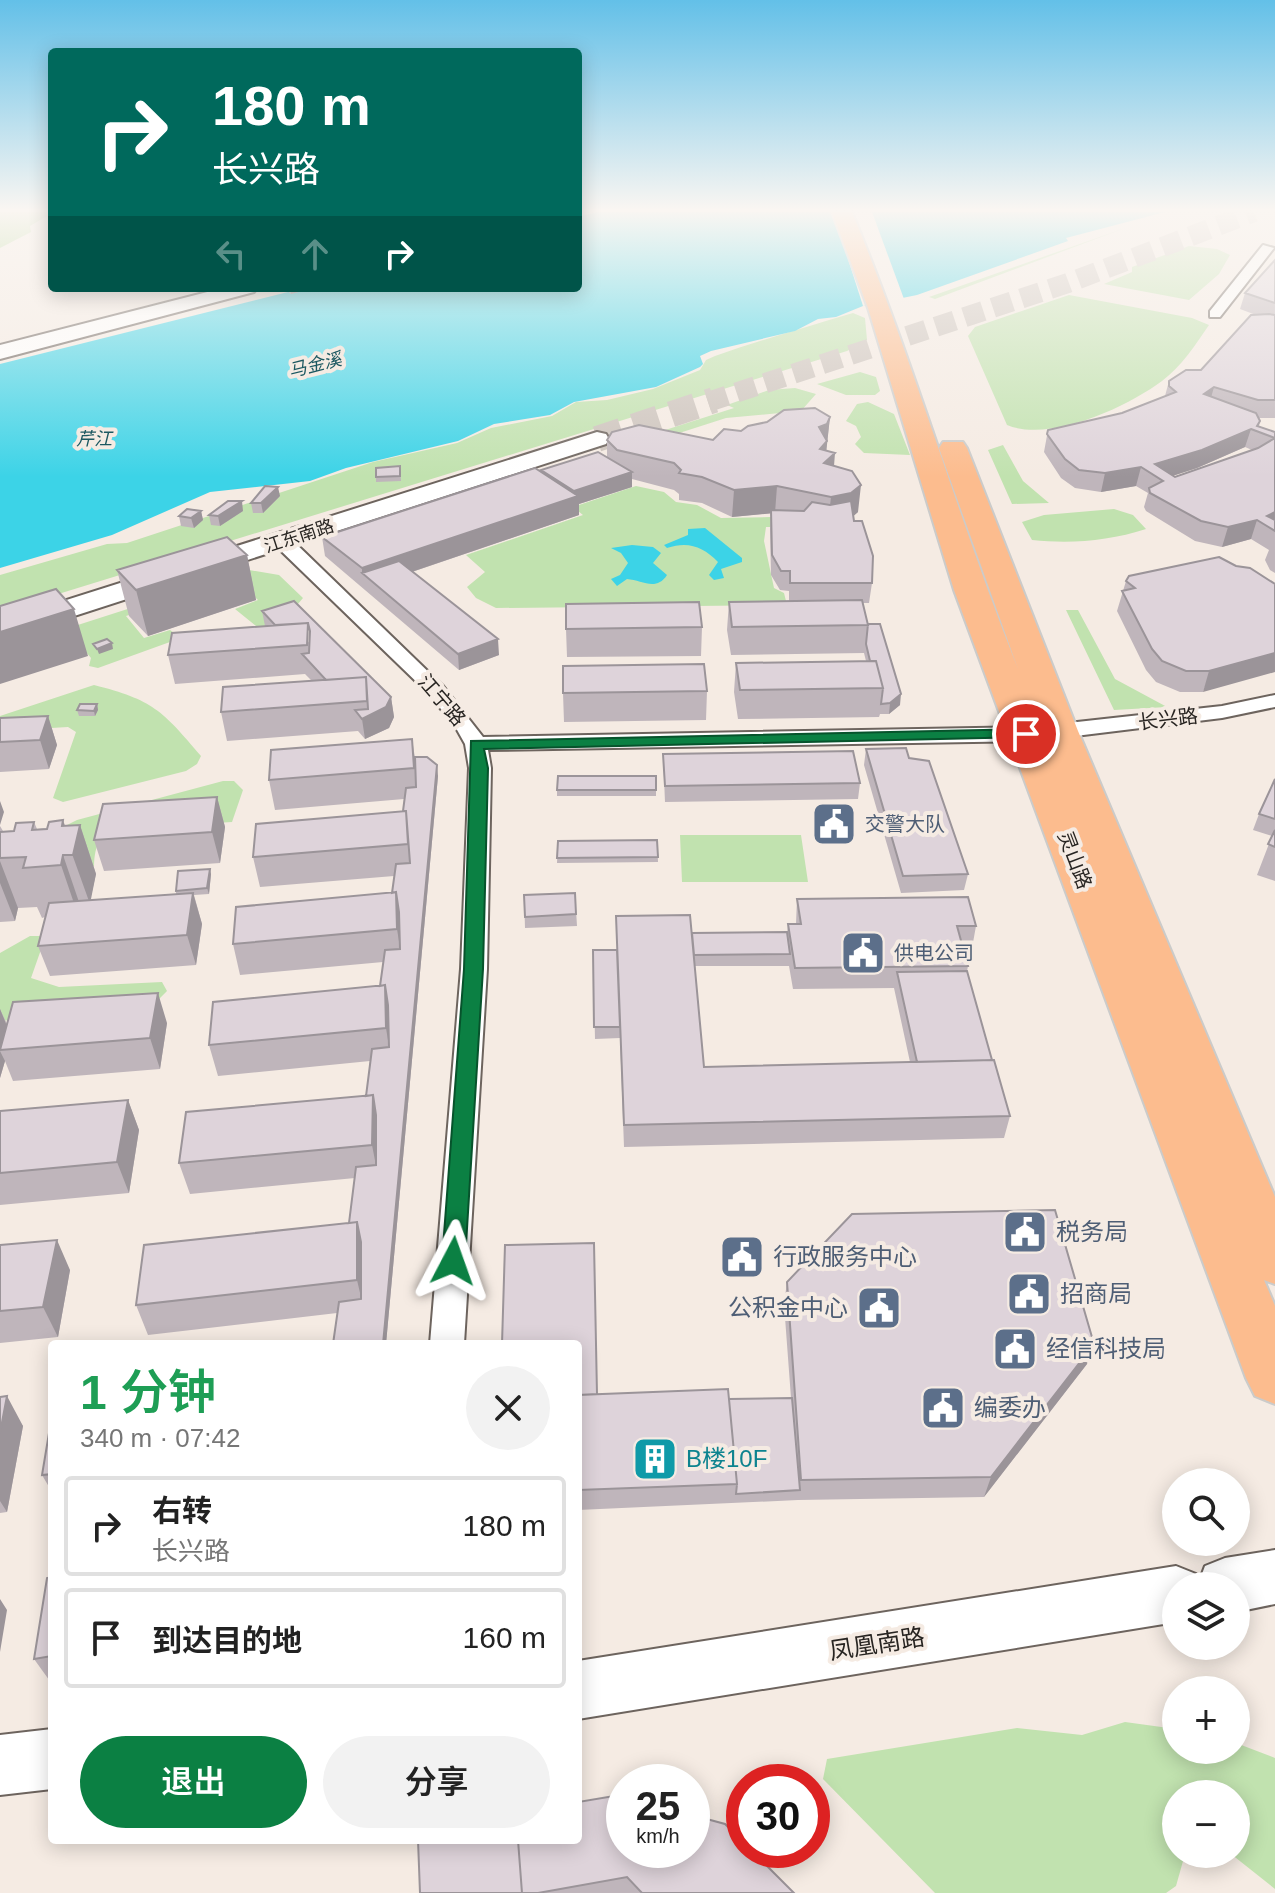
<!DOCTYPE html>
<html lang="zh">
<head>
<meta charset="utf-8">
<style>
  :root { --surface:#fff; --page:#f2f2f2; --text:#222; --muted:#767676; --line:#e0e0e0; --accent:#0b8043 }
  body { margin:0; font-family:Helvetica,"Noto Sans SC",sans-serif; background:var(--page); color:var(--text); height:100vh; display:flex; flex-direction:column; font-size:30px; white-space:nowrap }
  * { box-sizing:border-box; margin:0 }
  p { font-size:26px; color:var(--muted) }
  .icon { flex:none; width:44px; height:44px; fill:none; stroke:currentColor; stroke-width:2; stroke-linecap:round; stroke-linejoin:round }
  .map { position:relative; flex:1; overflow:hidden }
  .sheet { position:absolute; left:48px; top:1340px; width:534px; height:504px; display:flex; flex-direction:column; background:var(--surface); border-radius:8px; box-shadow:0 4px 20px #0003 }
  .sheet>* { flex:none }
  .hud { position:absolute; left:48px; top:48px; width:534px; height:244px; border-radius:8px; box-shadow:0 4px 20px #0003; background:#00695c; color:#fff; overflow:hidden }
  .fabs { position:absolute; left:1162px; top:1468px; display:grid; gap:16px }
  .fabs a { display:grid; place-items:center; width:88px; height:88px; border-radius:50%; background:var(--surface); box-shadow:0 4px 20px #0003; font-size:40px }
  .speed { position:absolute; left:606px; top:1764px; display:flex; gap:16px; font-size:40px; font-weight:700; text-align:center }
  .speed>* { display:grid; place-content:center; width:104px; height:104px; border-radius:50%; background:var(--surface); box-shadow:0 4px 20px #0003; line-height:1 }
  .speed small { font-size:20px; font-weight:400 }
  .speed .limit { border:12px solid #d22; background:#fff; color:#111 }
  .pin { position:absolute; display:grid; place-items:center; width:68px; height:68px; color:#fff; margin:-34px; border:4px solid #fff; border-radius:50%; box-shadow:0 2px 8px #0007 }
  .me { position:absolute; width:88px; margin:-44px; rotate:4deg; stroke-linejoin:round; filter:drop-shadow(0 0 6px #0008) }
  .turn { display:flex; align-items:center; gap:28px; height:168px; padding:0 32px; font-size:36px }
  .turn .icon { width:104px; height:104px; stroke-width:2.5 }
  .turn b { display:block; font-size:56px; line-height:68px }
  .lanes { display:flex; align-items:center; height:76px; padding:0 32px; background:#0003; justify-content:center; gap:40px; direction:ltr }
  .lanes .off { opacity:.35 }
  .round { display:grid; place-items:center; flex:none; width:84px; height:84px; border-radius:42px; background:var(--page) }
  .overview { display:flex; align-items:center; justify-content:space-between; height:136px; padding:0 32px }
  h1 { font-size:48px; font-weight:600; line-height:60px; color:#1e9e55 }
  .primary-button { display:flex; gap:16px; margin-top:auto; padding:16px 32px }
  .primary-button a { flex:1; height:92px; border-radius:48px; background:var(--accent); color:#fff; font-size:32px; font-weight:600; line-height:92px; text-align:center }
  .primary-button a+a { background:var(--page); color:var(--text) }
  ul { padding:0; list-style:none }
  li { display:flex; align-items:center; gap:24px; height:100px; margin:0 16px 12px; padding:0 16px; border:4px solid var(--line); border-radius:8px }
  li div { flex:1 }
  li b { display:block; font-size:30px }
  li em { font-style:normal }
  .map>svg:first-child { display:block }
  .green { fill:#c1e2af }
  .forest { fill:#9acf7c }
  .water { fill:#3cd3e7 }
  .pier { fill:#f5ebe3 }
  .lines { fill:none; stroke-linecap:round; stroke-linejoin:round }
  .secondary-tunnel-far1 { stroke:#ccc3bc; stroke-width:20; stroke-dasharray:20 10; stroke-linecap:butt }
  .secondary-tunnel { stroke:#ccc3bc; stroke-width:26; stroke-dasharray:26 13; stroke-linecap:butt }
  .street-casing { stroke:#6d645e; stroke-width:4 }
  .secondary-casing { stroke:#6d645e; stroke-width:4 }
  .highway-casing { stroke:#cbcbca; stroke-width:4 }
  .street { fill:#fff; fill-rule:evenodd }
  .secondary { fill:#fff; fill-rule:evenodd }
  .highway { fill:#fcbc8e; fill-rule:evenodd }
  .wall { fill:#bfb5bb; fill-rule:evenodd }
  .shaded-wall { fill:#9b9499 }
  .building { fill:#ded3da; stroke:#9b9499; stroke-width:2; fill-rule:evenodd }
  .route { fill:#0b8043; stroke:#07532c; stroke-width:2 }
  .labels { text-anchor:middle; stroke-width:8; stroke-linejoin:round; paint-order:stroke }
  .far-water-label { font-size:18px; font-style:italic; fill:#1c5861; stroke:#f5ebe3 }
  .far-street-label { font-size:18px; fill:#282522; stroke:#f5ebe3 }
  .street-label { font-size:20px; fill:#282522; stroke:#f5ebe3 }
  .service-label { font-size:20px; fill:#4e5e75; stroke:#f5ebe3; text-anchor:start }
  .near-service-label { font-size:24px; fill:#4e5e75; stroke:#f5ebe3; text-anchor:start }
  .near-culture-label { font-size:24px; fill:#0d838f; stroke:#f5ebe3; text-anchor:start }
  .near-street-label { font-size:24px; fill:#282522; stroke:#f5ebe3 }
</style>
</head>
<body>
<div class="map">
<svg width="1275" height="1893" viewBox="0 0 1275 1893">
  <rect width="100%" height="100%" fill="#f5ebe3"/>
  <path class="green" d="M1128 227 935 299 929 297Z
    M1189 246 1217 249 1230 255 1219 274 1189 300 1104 284 1132 272V267Z
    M1069 295 1192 318 1209 325C1196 344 1181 367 1162 381 1127 407 1050 443 1007 425L968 336 975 327Z
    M853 313 865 318 867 340 847 351 0 612V575L107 544 127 543 373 462 457 443 491 428 552 416 576 402 607 400 653 389 700 370 706 360 715 356C761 340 806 327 853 313Z
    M860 372 876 377 880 391 875 395H846L817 384Z
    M795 388 816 394 801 411 726 418 670 436 659 432 734 408 727 405 769 390Z
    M868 402 894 414 910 455 864 453 855 444 861 437 856 426 846 421 857 404Z
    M1003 445 1023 481 1049 503 1012 504 988 450Z
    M636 486 664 492 676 502 697 505 721 518 771 517 797 527H766L764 541 774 588 784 593 787 605 496 608 476 598 467 587 485 572 466 555 583 515 573 507Z
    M1114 509 1133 515 1146 529C1109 541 1071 544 1032 540L1022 522 1044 515Z
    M249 570 279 575 303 598 292 611 261 630 235 609 258 600 237 580 126 616 144 638 170 630 181 638 98 668 89 666 91 658 71 634 0 650Z
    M1066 610H1078L1115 679 1167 707 1114 710Z
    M94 685C153 700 162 710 201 756L197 764 186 771 63 802 53 798 76 732 68 727 0 731V716Z
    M223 781H234L243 790 232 822 121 829C99 835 95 844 94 866L80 867 51 833 77 820Z
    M680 835H801L808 882H682Z
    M30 936H41L44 941 31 978 59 987 162 982 167 991 152 1006 0 1021V953Z
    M1125 1722 1176 1729V1750H1236V1743L1275 1758V1889L1231 1854H1236V1794H1176V1854H1185L1176 1886 1166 1893H935L823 1779 827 1759 1017 1728 1082 1735Z"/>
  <path class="forest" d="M0 212H52V213L30 226 31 232 0 248Z"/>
  <path class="water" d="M597 212H1165L1066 238 1068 241 917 295 863 306 836 317 818 319 795 331 711 351 700 356 703 364 700 367 656 387 574 402 550 415 494 424 458 441 346 468 310 481 210 492 112 535 0 568V364L304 288H578V217Z
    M705 528 742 558V562L721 569 724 578 714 580 709 575 718 562C703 547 689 541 667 548L664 545 688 535V529Z
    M632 545 653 547 661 553 653 563 667 575C656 592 642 580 627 579L617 586 611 579 620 575 628 563 621 553 611 548Z"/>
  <path class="pier" d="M833 212H872L904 299 863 306Z"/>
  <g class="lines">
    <path class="secondary-tunnel-far1" d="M708 402 1068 283 1254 212"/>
    <path class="secondary-tunnel" d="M597 439 714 400"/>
    <g class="street-casing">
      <path id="street" d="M1263 245 1274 248 1220 317H1210V311Z
        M283 536 290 538 443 686 483 737 1026 727 1037 734 1026 741 488 750 491 768 487 969 464 1344H430L461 969 469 768 465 744 456 728 429 694 276 546V538Z
        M1275 695V707L1222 718 1059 738 1048 731 1059 724 1222 706Z"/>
    </g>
    <g class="secondary-casing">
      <path id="secondary" d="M223 288H257L254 292 0 359V345Z
        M597 432 606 434 609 439 606 444 0 640V621Z
        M1275 1550V1604L1236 1612V1586H1176V1622L578 1719V1661L1176 1566 1196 1574 1199 1582 1205 1566 1225 1558Z
        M52 1729V1789L0 1795V1735Z"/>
    </g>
    <g class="highway-casing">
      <path id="highway" d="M832 212H852C914 362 958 519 1018 669L939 448 943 442H963L967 448 1078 731 1275 1197V1284L1264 1280 1275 1306V1404L1255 1396 1246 1378 954 590 868 308Z"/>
    </g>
    <use href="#street" class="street"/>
    <use href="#secondary" class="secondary"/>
    <use href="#highway" class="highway"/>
  </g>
  <path class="wall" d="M1275 260V418H1259L1260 421 1259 426 1275 432V573L1270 570 1265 560 1269 550 1251 539 1222 547 1195 541 1146 511 1144 507 1148 493 1136 486 1101 492 1075 488 1061 478 1044 452 1048 430 1122 413 1165 396 1169 381 1201 370 1256 315 1240 309 1245 293ZM1245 447 1252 450 1175 477 1172 476 1197 468Z
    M283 288H302V291L291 294Z
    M830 417 826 451 858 512 853 516 872 583 869 603H862L868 624 900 705 889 714H880L879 717 738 719 734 692 736 663 866 661 864 653 731 655 727 630 729 602 789 601V591L780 590 771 575 770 529 771 513 732 517 702 503 679 500V494L674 490 632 479V487L579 504V515L412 572 499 655 459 670 325 556 322 537 541 472V470L607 458V440H713L741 431Z
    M400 466 401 481 376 482V477Z
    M280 496 263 513H253L251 503Z
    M187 509 201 511 203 520 194 528 181 526 179 516Z
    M243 511 220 526 211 525 209 515Z
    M247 555 256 600 148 636 129 616 117 570Z
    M1236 566 1250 568 1203 692H1180L1156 682 1146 670 1117 611 1126 581Z
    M262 611 391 697 394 717 389 728 365 739 358 731 227 741 221 712 312 681 305 674 175 684 168 655 265 626Z
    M702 627 701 656 567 657 566 629Z
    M707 691 706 720 564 722 563 693Z
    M97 704 98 710 95 716H79L77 710Z
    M48 716 57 745 49 769 0 772V718Z
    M412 739 415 758 438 776 386 1344 337 1313 148 1335 136 1305 349 1223 355 1178 190 1194 179 1163 366 1096 370 1061 218 1076 209 1045 380 986 383 962 240 975 233 944 392 893 394 876 260 887 253 857 403 811 404 799 275 810 269 780Z
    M866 749 909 758 968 874 964 890 901 893 864 765Z
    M663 754 860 783 858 799 665 802Z
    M656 776V796H557V790Z
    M1275 779V881L1257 875 1272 836 1253 830 1259 814Z
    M217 797 225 827 220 863 104 871 94 840Z
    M34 822 37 829 80 825 96 874 90 900 176 894V891L211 874 209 894 194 895 202 924 196 965 50 976 38 946 45 917 42 918 37 907 18 908 15 921 0 922V826L3 831H14Z
    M657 840 658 862 557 863 558 841Z
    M575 893 577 926 525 928 524 895Z
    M797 899 976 926 972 948H963L968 966 967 971 992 1060 1010 1116 1004 1138 624 1147 620 1038 595 1039 593 950H617L692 933 787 934 788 924H796ZM695 966H789L793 989 894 988 910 1062 704 1067Z
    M0 1009 7 1024 167 1023 160 1069 13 1081 5 1061 0 1078Z
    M128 1100 139 1130 129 1193 0 1205V1111Z
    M0 1245 70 1270 58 1337 0 1343Z
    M787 1282 1087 1364 984 1497 798 1500 578 1510V1344L597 1394 729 1399 791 1398 784 1304Z
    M0 1397 23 1426 7 1512 0 1513Z
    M52 1415V1492L42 1475Z
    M52 1577V1684L34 1659Z
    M418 1840 794 1893H420Z"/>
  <path class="shaded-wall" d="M290 288H302V291L291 294Z
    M1214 387 1209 405 1204 394Z
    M830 417 825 463 835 453 833 479 818 475 819 427Z
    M1251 429 1245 447 1197 468 1160 480 1155 464Z
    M1141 467 1136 486 1101 492 1105 473Z
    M632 472V487L579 504V515L376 584 362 573V568L574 497V491Z
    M861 485 858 512 849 520 828 524 831 497Z
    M777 486 775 513 732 517 734 490Z
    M278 487 280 496 263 513 261 503Z
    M242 501 243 511 220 526 218 516Z
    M201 511 203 520 194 528 191 518Z
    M1275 512V529L1267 516Z
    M1257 520 1251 539 1222 547 1228 527Z
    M247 555 256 600 148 636 136 590Z
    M74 609 88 656 0 684V632Z
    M498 639 499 655 459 670 458 654Z
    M112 643 113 649 99 654 97 649Z
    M1275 653V672L1203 692 1209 671Z
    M901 694 900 705 889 714 890 703Z
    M391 697 394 717 389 728 365 739 362 719 369 716 367 701Z
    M97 704 98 710 95 716 94 711Z
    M48 716 57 745 49 769 40 740Z
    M437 765 438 776 386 1344H383Z
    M217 797 225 827 220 863 212 832Z
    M0 801 4 812 0 825Z
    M63 820 74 852 80 825 96 874 90 904 62 826Z
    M63 855 80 905 78 915 61 865Z
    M0 861 18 908 15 921 0 883Z
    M210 869 211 874 209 894 207 888Z
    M396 892 401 923 402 960 397 929Z
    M193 893 202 924 196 965 187 935Z
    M385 985 390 1016 391 1059 386 1028Z
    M158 993 167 1023 160 1069 150 1038Z
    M0 1009 11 1036 0 1050Z
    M0 1051 5 1061 0 1078Z
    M373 1095 378 1126V1176L372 1145Z
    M128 1100 139 1130 129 1193 117 1162Z
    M357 1222 364 1253V1310L357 1280Z
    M57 1240 70 1270 58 1337 43 1307Z
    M1094 1344 1087 1364 984 1497 991 1477Z
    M7 1396 23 1426 7 1512 0 1501V1433Z
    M0 1599 7 1610 0 1652Z"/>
  <path class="building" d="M1275 260V303L1245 293Z
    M1269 314 1275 315V400H1258L1214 387 1204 394 1256 413 1260 421 1257 426 1275 432V512L1267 516 1275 520V531L1257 520 1228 527 1201 521 1150 493 1149 488 1163 481 1141 467 1105 473 1079 470 1065 459 1047 434 1048 430 1122 413 1176 392 1169 386V381L1186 370H1201L1251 315ZM1251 429 1275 438 1258 448 1175 477 1155 464 1202 450Z
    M815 408 830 417 827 424 819 427 827 441 820 449 835 453 824 463 852 471 861 485 851 493 831 497 777 486 734 490 702 477 679 473 681 470 674 463 617 450 607 440 612 432 639 425 713 440 724 429 741 431 748 426 767 422 784 410Z
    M598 452 632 472 574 491 541 470Z
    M400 466V476L376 477V468Z
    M535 468 578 496 362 568 322 537Z
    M265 486 278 487 261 503H251Z
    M228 501H242L218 516 209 515Z
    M851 501 854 521H862L873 556 872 583H790V571H781L772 555 771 510 804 511 812 502 830 505Z
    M187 509 201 511 191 518 179 516Z
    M227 537 247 555 136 590 117 570Z
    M1219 557 1236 566 1250 568 1275 584V653L1209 671H1186L1162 661 1152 649 1122 591 1135 588 1126 581 1129 576Z
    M399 561 498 639 458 654 362 573Z
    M56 589 74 609 0 632V606Z
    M862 600 868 625 732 627 729 602Z
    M294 601 391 697 386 707 362 719 355 710 368 709 366 677 326 680 302 654 309 653 310 631 308 623 275 625 262 611Z
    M699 602 702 627 566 629V604Z
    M308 623 307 645 168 655 172 633Z
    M868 624H880L901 694 890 703 881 704 883 688 876 661H870L866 644Z
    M107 639 112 643 97 649 93 644Z
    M876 661 883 688 740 690 736 663Z
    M704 664 707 691 563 693V666Z
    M366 677 367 701 221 712 223 687Z
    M80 704H97L94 711 77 710Z
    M48 716 40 740 0 742V718Z
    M412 739 414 768 269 780 271 750Z
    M906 748 909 758 929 761 968 874 903 876 866 749Z
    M853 751 860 783 665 786 663 754Z
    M415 757H427L437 765 383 1344H333L339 1302 361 1299V1242L357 1222 349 1223 356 1167 376 1165V1115L373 1095 366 1096 372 1049 389 1047 388 1005 385 985 380 986 385 950 400 949 399 912 396 892 392 893 396 864 410 863 406 811H403L406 788 416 787Z
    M558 776H656V790H557Z
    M1275 779V819L1259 814Z
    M217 797 212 832 94 840 103 804Z
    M406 811 408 844 253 857 256 824Z
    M63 820 62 826 80 825 73 855H63L61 865 23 868 26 857 0 858V832L14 831 16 823 34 822 32 830 47 829 49 822Z
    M1275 830V847L1268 844Z
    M657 840 658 857 557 858 558 841Z
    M210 869 207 888 176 891 178 871Z
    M396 892 397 929 233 944 236 907Z
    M193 893 187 935 38 946 49 903Z
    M575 893 576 914 525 917 524 895Z
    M968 897 976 926H957L968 966 795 968 788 924H801L797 899Z
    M690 915 704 1067 994 1060 1010 1116 624 1125 616 916Z
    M787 932 790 954 694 955 692 933Z
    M593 950H617L620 1027H594Z
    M967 971 992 1060 917 1062 897 972Z
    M385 985 386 1028 209 1045 213 1002Z
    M158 993 150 1038 0 1050 13 1002Z
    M373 1095 372 1145 179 1163 186 1112Z
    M128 1100 117 1162 0 1173V1111Z
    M1055 1210 1094 1344 991 1477 801 1480 787 1282 852 1214Z
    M357 1222V1280L136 1305 144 1245Z
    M57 1240 43 1307 0 1311V1245Z
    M594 1243 597 1394 578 1395V1344H502L505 1245Z
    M728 1389 737 1484 578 1490V1395Z
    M7 1396 0 1433V1397Z
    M792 1398 800 1490 736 1494 737 1484 729 1399Z
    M52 1415V1474L42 1475Z
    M52 1577V1656L34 1659 47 1578Z
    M620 1795 624 1796V1850H692V1815L725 1824 744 1843V1850H751L794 1893H642L627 1877 538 1893H522L518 1840H578V1802Z
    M418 1840H518L522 1893H420Z"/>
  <linearGradient id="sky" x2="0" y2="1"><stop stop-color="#63c0e8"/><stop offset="0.44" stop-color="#faf6f2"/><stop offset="1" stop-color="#faf6f2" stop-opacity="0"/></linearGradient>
  <rect width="1275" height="477" fill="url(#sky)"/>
  <path class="route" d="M1026 729 1034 734 1031 737 484 749 488 768 483 969 465 1261 461 1267H446L442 1261 464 969 471 741Z"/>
  <defs>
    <g id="civic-square" transform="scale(2.3)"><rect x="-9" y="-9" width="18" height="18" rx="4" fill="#5c6f8a" stroke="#f5ebe3"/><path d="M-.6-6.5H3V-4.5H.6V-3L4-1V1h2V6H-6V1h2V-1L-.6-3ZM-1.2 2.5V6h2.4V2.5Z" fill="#fff"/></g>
    <g id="building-square" transform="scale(2.3)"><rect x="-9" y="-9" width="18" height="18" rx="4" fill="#0f9aa8" stroke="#f5ebe3"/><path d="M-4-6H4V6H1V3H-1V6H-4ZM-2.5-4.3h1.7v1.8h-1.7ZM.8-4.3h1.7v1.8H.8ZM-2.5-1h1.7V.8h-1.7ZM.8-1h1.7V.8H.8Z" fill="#fff"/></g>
  </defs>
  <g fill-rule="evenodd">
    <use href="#civic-square" x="834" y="824"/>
    <use href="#civic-square" x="863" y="953"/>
    <use href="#civic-square" x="1025" y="1232"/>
    <use href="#civic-square" x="742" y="1257"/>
    <use href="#civic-square" x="1029" y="1294"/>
    <use href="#civic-square" x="879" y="1308"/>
    <use href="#civic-square" x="1015" y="1349"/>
    <use href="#civic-square" x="943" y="1408"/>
    <use href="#building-square" x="655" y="1459"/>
  </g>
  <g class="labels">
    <g class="far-water-label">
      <text transform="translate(315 365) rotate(-14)" y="6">马金溪</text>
      <text x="94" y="445">芹江</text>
    </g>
    <g class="far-street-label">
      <text transform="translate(299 536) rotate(-18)" y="6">江东南路</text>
    </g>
    <g class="street-label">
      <text transform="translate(442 700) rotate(49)" y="7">江宁路</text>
      <text transform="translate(1168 719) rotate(-7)" y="7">长兴路</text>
      <text transform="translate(1075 860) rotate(69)" y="7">灵山路</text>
    </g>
    <g class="service-label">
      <text x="865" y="831">交警大队</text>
      <text x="894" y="960">供电公司</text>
    </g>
    <g class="near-service-label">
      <text x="1056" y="1240">税务局</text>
      <text x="773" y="1265">行政服务中心</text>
      <text x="1060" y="1302">招商局</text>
      <text x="848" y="1316" text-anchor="end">公积金中心</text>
      <text x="1046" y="1357">经信科技局</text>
      <text x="974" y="1416">编委办</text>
    </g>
    <g class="near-culture-label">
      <text x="686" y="1467">B楼10F</text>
    </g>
    <g class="near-street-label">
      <text transform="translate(877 1644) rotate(-9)" y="8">凤凰南路</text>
    </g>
  </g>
</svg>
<div class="fabs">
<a><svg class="icon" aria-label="search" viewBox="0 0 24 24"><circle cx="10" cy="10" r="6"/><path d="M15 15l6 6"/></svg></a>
<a><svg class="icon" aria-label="layers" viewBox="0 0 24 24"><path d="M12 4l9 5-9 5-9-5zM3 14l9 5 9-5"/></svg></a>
<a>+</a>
<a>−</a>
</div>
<div class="speed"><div>25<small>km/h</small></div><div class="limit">30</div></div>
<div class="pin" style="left:1026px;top:734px;background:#d93025"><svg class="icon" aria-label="arrive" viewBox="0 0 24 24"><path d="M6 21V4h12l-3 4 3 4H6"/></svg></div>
<svg class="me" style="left:453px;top:1261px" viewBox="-20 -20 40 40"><path d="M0-17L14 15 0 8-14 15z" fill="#0b8043" stroke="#fff" stroke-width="4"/></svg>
<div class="hud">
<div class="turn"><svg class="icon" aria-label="right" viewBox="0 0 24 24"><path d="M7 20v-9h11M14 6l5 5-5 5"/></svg><div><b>180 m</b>长兴路</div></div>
<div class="lanes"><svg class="icon off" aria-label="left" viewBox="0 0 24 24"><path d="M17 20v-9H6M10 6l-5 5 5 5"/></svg><svg class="icon off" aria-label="ahead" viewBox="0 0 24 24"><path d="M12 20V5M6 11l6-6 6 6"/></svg><svg class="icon" aria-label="right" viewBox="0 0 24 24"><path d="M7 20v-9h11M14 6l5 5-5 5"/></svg></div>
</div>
<section class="sheet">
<div class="overview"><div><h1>1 分钟</h1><p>340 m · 07:42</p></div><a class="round"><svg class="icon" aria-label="close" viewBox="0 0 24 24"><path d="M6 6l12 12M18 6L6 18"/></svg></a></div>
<ul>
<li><svg class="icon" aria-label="right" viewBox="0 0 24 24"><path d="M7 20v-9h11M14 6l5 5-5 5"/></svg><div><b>右转</b><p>长兴路</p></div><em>180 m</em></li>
<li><svg class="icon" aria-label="arrive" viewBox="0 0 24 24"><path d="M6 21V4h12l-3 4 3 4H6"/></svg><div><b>到达目的地</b></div><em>160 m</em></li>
</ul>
<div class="primary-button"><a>退出</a><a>分享</a></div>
</section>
</div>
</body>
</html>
